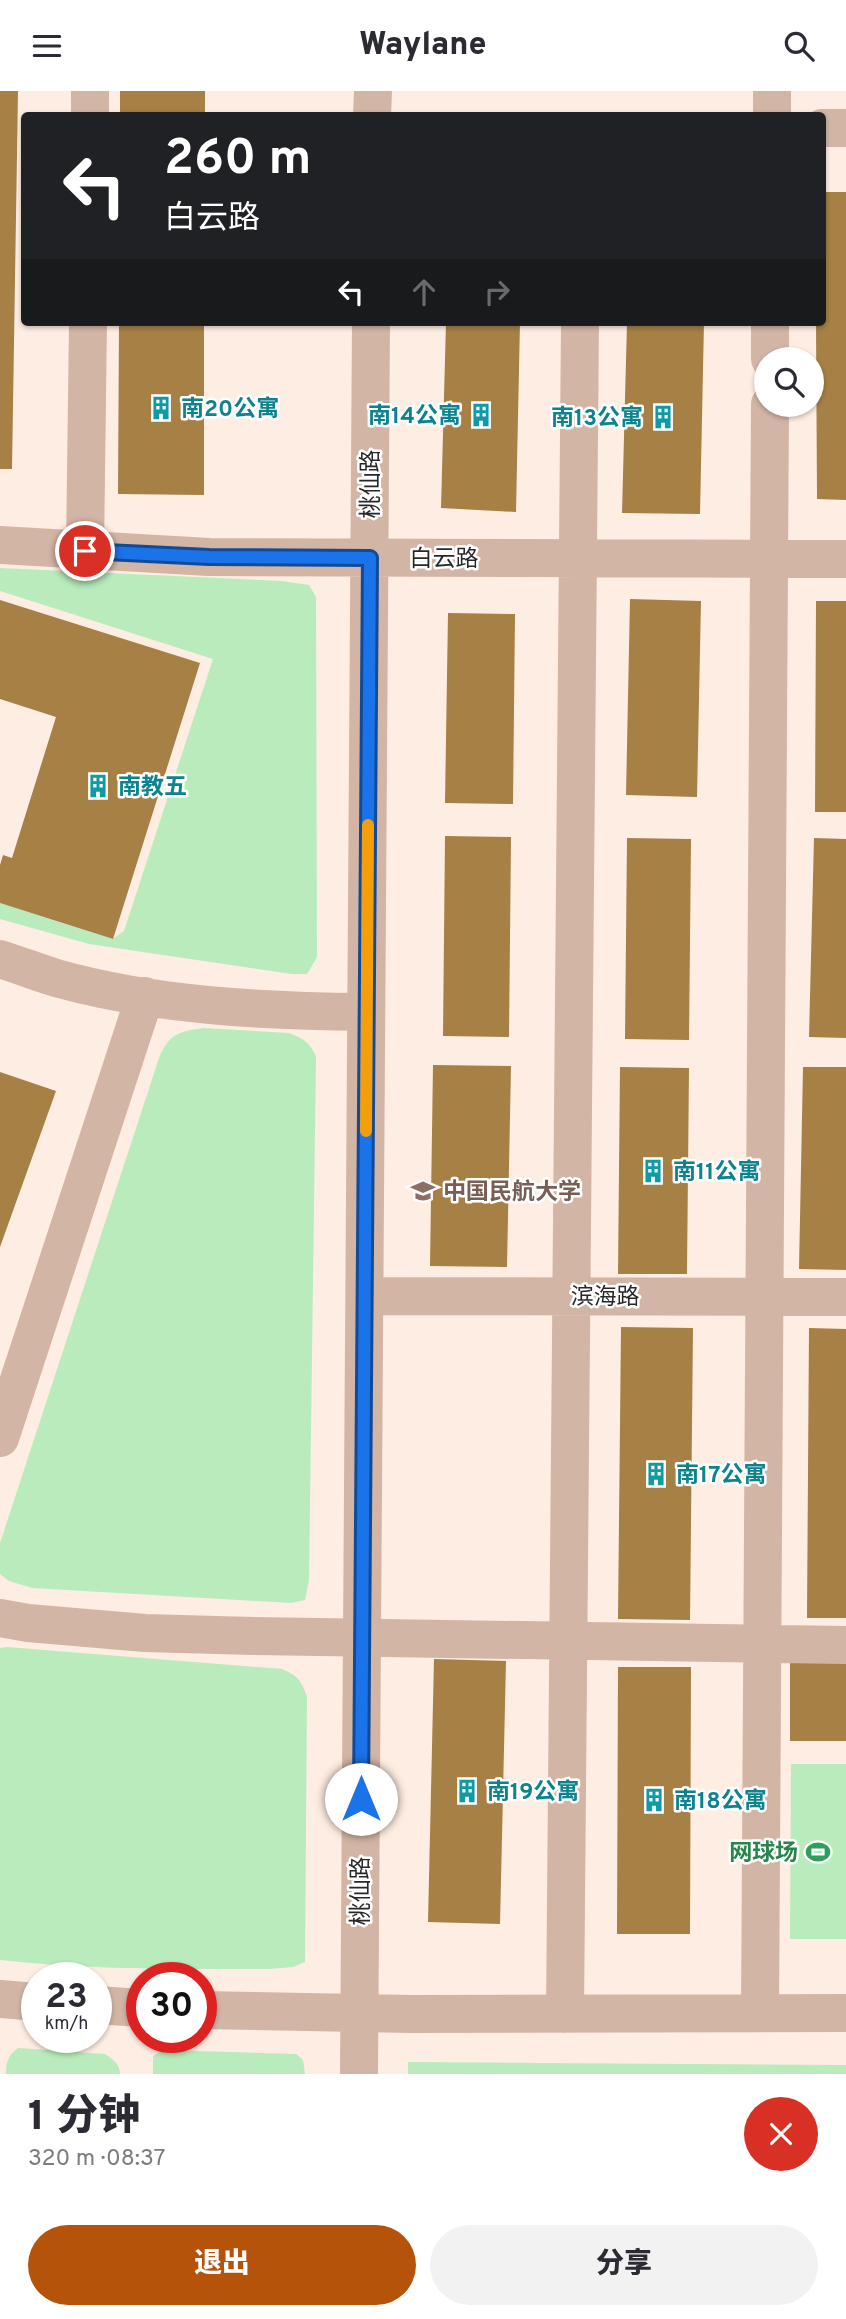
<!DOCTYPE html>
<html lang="zh">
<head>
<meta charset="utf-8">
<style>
  :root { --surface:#fff; --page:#f2f2f3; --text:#2b2b33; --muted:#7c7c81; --accent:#b45309 }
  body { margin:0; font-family:Overpass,"Noto Sans SC",sans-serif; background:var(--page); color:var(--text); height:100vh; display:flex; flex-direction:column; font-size:26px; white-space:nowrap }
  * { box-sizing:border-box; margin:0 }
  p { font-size:23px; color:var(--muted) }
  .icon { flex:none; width:38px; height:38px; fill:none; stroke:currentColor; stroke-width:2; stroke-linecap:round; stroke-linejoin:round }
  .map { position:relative; height:1983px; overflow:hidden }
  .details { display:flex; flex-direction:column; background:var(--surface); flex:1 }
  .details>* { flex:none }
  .guide { position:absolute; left:21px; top:21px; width:805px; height:214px; border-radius:7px; box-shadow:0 2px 5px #0004; background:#202124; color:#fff; overflow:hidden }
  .tools { position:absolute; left:754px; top:256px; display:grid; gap:14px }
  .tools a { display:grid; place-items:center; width:70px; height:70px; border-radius:50%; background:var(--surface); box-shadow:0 2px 5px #0004; font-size:35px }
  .speed { position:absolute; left:21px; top:1871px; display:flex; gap:14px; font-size:35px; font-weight:700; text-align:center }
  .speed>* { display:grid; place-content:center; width:91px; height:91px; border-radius:50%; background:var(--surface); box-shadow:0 2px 5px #0004; line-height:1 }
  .speed small { font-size:18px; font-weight:400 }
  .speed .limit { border:10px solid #d22; background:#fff; color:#111 }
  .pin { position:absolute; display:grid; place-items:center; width:60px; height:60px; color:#fff; margin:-30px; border:4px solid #fff; border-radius:50%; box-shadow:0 2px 7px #0007 }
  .me { position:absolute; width:77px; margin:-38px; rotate:0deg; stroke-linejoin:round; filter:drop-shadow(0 0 5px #0008) }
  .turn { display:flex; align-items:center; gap:24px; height:147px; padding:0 28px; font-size:32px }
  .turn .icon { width:91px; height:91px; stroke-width:2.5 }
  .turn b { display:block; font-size:49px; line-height:60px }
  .lanes { display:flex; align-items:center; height:66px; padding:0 28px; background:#0003; justify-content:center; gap:35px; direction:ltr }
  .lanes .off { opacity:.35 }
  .round { display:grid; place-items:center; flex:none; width:74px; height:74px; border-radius:37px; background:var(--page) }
  .head { display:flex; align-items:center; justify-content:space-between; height:119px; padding:0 28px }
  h1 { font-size:42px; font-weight:800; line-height:52px }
  .primary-button { display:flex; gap:14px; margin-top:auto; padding:14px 28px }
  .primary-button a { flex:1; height:80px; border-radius:42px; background:var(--accent); color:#fff; font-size:28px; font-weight:800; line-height:80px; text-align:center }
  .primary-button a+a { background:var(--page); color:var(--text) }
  header { display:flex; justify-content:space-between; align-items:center; height:91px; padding:0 28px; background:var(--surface); font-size:32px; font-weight:800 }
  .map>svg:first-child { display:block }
  .education { fill:#feede2; fill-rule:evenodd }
  .green { fill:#b9ebbd }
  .building { fill:#a68045 }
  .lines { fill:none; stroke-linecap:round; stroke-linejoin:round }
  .minor { stroke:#d3b5a6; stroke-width:38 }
  .route-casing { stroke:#114b97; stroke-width:18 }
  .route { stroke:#1a73e8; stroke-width:12 }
  .slow { stroke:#f59e0b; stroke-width:12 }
  .labels { text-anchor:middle; stroke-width:5; stroke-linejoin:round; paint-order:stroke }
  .culture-label { font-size:23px; font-weight:bold; fill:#0d838f; stroke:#fff; text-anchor:start }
  .street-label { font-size:23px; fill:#292829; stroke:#fff }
  .education-label { font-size:23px; font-weight:bold; fill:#785e54; stroke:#fff; text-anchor:start }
  .leisure-label { font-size:23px; font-weight:bold; fill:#27864d; stroke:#fff; text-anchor:end }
</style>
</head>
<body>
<header><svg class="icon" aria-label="menu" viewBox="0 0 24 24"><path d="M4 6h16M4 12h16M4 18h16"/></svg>Waylane<svg class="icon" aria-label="search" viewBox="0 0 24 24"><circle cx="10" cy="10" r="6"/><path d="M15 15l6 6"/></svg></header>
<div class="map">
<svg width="846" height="1983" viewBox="0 0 846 1983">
  <rect width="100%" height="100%" fill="#fdf9fd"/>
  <path class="education" d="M0 0H846V1983H0ZM24 24H822V231H24ZM766 268H812V313H766ZM37 1886H96V1946H37ZM142 1886H201V1946H142Z"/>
  <path class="green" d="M0 477 281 490 309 494 316 506 317 866 307 883H292L89 853 0 828V812L112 848 124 840 213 568 0 500Z
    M203 937 289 942C303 947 310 952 316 965L309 1489 305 1509 291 1512 32 1497 9 1490 0 1483V1452L160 964C171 942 179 941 203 937Z
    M7 1556 282 1578C297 1584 302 1590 307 1606L305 1871 293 1876 270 1878C180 1878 90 1879 0 1869V1557Z
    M791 1673H846V1848H790Z
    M18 1957 105 1963C113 1968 120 1973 120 1983H6C6 1971 8 1964 18 1957Z
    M164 1959 296 1963 303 1969 305 1983H153V1965Z
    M408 1971 846 1974V1983H408Z"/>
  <path class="building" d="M0 0H18L12 378H0Z
    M120 0H205V24H120Z
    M822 101H846V409L817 408 816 231H822Z
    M119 231H204V404L118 403Z
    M446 231H520L516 421 441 417Z
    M627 231H704L700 423 622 422Z
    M630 508 701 510 697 706 626 704Z
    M0 509 200 572 113 848 0 812V774L3 764 12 767 56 626 0 608Z
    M816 510H846V721H815Z
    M448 522 515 523 513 713 445 712Z
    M445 745 511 746 509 946 443 945Z
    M627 747 691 748 689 949 625 948Z
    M814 747 846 748V947L809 946Z
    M433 974 511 975 507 1176 430 1175Z
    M620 976 689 977 687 1183H618Z
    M803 976H846V1179L799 1178Z
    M0 981 56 1000 0 1156Z
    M621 1236 693 1237 690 1529 618 1528Z
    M809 1237 846 1238V1527H807Z
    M434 1568 506 1570 500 1833 428 1831Z
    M790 1570H846V1650H790Z
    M618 1576H691L690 1843H617Z"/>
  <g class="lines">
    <path class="minor" d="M90 24V0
      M372 24 373 0
      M772 24V0
      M822 37H846
      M770 268V231
      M0 454 209 466 846 468
      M85 460 88 231
      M0 868C19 874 37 881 56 887 156 915 264 920 366 921
      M365 1205 846 1206
      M0 1347 145 905
      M0 1527 28 1532 145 1542 253 1545 846 1554
      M0 1908 37 1911
      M96 1914 142 1917
      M201 1919 411 1923 846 1922
      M760 1922 770 313
      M565 1923 580 231
      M359 1983 371 231"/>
  </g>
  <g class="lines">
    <g class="route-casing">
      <path id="route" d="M85 460 209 466 370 467 361 1708"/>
    </g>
    <use href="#route" class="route"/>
    <path class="slow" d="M366 1040 368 734"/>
  </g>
  <defs>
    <g id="building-bare" transform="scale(1.89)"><path d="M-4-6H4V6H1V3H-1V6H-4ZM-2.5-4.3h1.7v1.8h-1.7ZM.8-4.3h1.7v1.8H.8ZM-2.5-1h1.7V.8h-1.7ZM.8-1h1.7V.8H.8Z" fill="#0f9aa8" stroke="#fff" stroke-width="2.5" paint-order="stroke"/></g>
    <g id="university-bare" transform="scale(1.89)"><path d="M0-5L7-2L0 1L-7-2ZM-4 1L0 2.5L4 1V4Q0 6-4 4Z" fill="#8d6e63" stroke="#fff" stroke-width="2.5" paint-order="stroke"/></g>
    <g id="stadium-bare" transform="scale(1.89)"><path d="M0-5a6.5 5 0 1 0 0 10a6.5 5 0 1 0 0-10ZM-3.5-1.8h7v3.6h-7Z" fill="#2e9e5b" stroke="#fff" stroke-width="2.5" paint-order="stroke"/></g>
  </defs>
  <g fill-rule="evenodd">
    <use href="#building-bare" x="161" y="317"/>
    <use href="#building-bare" x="481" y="324"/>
    <use href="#building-bare" x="663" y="326"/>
    <use href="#building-bare" x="98" y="695"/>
    <use href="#building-bare" x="653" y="1080"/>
    <use href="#university-bare" x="423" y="1100"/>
    <use href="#building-bare" x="656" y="1383"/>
    <use href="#building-bare" x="467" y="1700"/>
    <use href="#building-bare" x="654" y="1709"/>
    <use href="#stadium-bare" x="818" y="1761"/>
  </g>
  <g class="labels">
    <g class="culture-label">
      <text x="181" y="325">南20公寓</text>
      <text x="461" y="332" text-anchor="end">南14公寓</text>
      <text x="643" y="334" text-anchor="end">南13公寓</text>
      <text x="118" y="703">南教五</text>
      <text x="673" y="1088">南11公寓</text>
      <text x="676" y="1391">南17公寓</text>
      <text x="487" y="1708">南19公寓</text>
      <text x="674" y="1717">南18公寓</text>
    </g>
    <g class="street-label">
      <text transform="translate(370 393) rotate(-90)" y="8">桃仙路</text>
      <text x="444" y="475">白云路</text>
      <text x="605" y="1213">滨海路</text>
      <text transform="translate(360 1800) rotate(-90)" y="8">桃仙路</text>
    </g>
    <g class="education-label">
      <text x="443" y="1108">中国民航大学</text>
    </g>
    <g class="leisure-label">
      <text x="798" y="1769">网球场</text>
    </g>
  </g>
</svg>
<div class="tools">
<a><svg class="icon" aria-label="search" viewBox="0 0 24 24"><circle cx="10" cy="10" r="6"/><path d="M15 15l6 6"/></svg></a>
</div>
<div class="speed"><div>23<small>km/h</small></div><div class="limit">30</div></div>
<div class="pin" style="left:85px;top:460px;background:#d93025"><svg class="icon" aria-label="arrive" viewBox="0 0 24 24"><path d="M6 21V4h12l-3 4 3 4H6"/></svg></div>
<svg class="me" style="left:361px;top:1708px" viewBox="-20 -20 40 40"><circle r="19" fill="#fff"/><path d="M0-13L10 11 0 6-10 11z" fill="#1a73e8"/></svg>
<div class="guide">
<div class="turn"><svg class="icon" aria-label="left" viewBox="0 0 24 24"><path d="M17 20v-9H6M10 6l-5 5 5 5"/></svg><div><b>260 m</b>白云路</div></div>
<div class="lanes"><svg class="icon" aria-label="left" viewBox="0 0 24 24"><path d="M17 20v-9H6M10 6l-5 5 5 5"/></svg><svg class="icon off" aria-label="ahead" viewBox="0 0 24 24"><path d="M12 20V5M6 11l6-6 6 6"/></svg><svg class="icon off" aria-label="right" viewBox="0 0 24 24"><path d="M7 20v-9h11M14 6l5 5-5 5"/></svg></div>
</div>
</div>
<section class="details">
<div class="head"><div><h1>1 分钟</h1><p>320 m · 08:37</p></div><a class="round" style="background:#d93025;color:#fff"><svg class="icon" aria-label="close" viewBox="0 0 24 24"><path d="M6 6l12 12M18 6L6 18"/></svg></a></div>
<div class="primary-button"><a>退出</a><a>分享</a></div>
</section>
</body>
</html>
